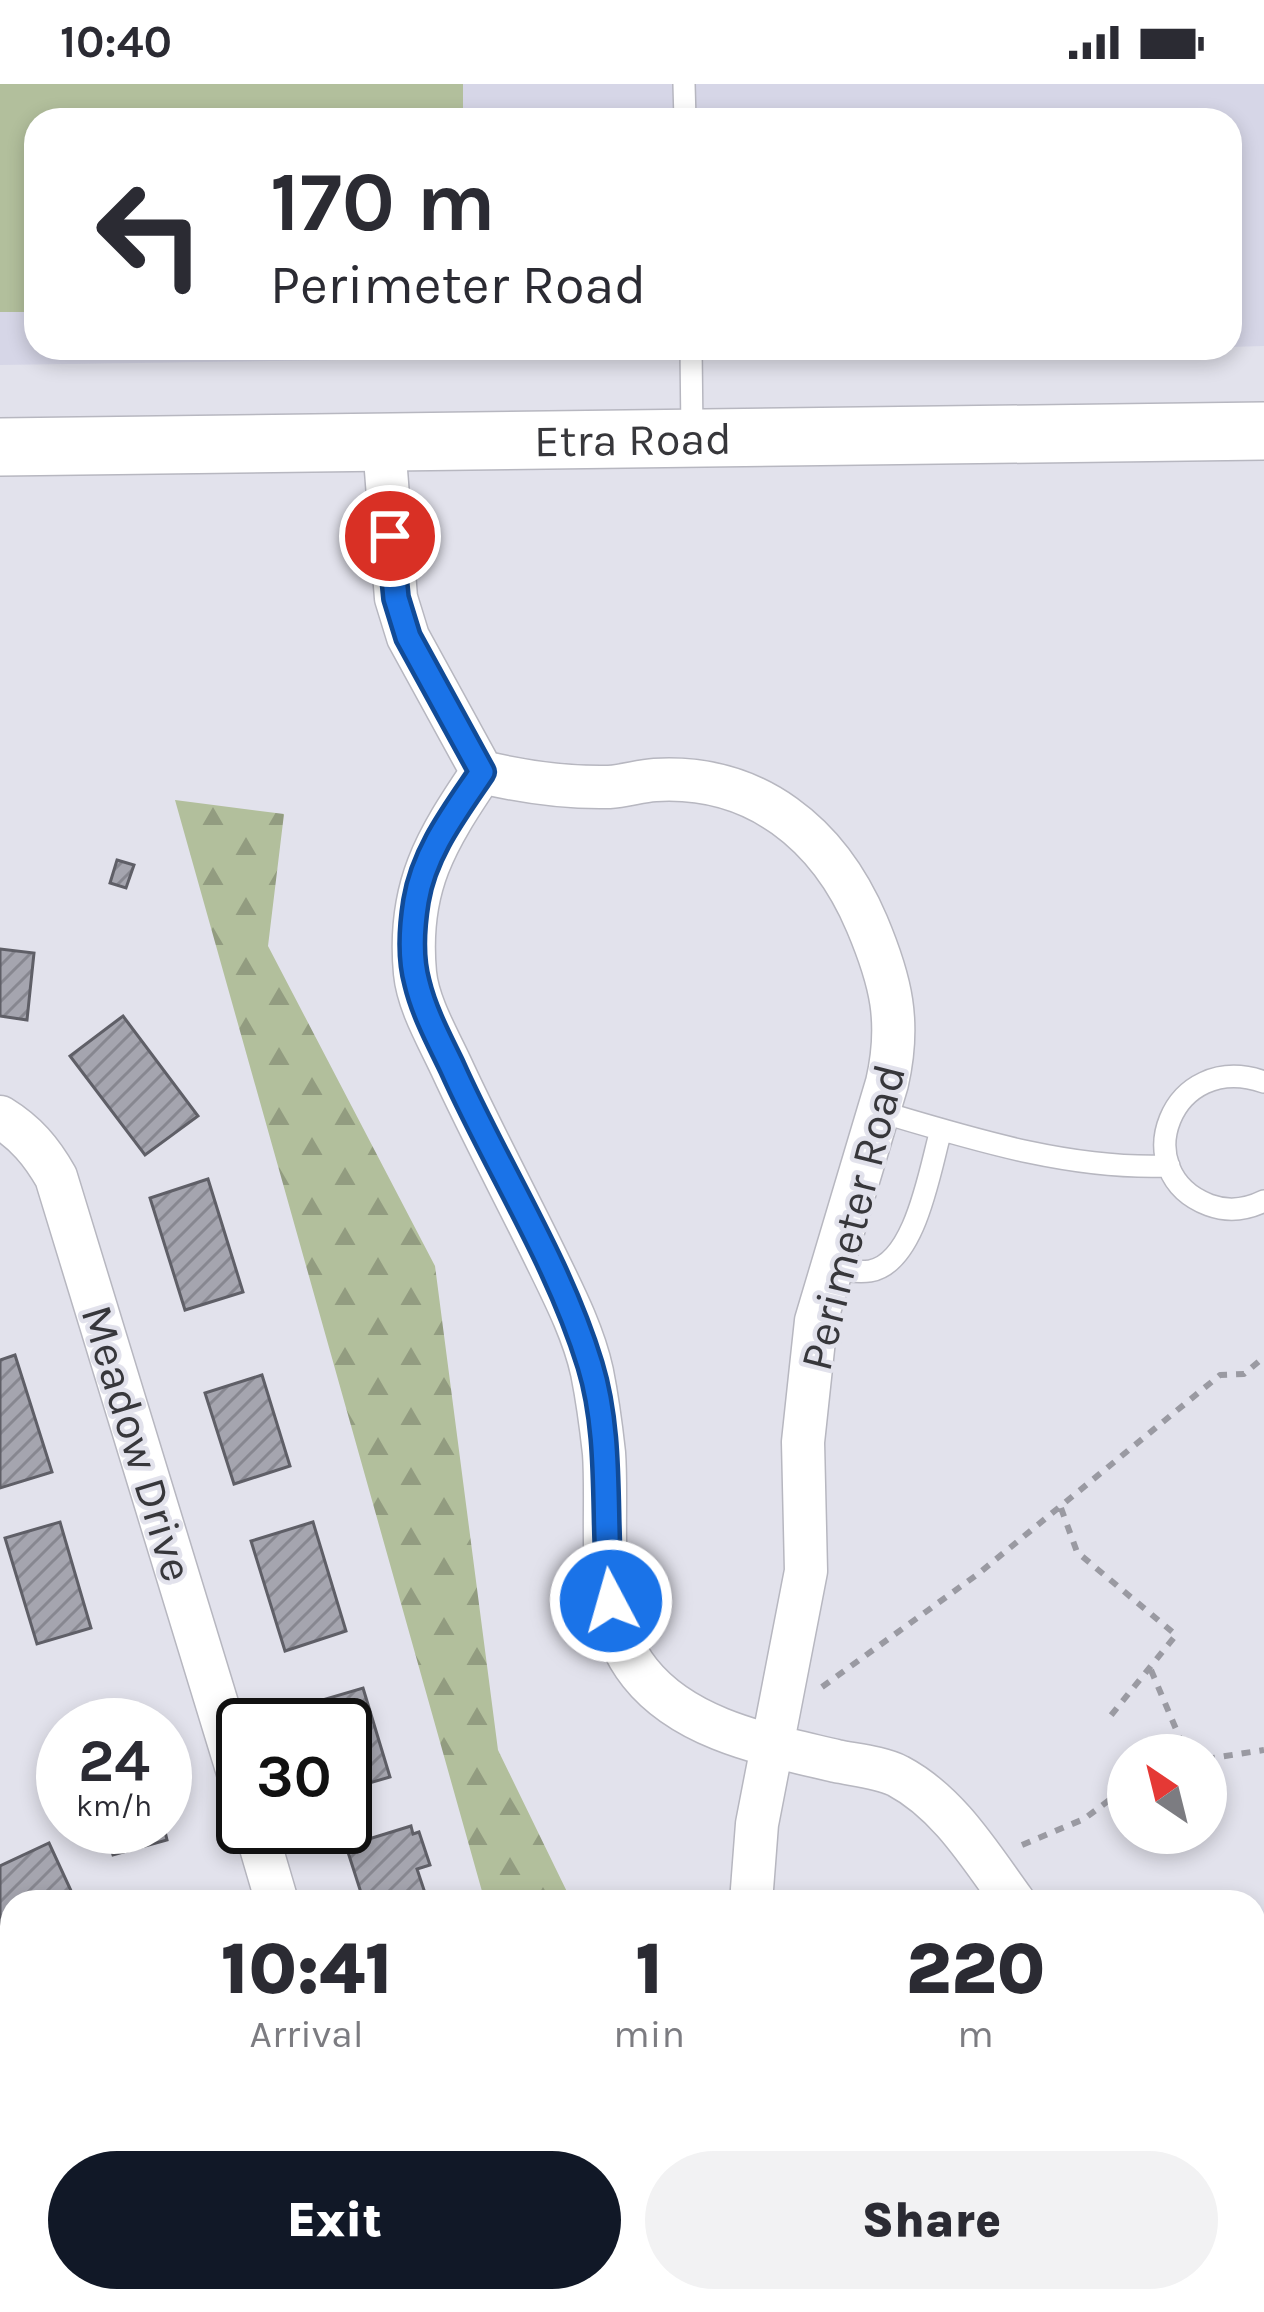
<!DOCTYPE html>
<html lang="en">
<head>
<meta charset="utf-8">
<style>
  :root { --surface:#fff; --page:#f2f2f3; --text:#2b2b33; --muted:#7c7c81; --accent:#111827 }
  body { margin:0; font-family:Karla,sans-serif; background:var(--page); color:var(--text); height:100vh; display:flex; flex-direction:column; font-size:45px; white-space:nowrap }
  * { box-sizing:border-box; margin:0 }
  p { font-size:39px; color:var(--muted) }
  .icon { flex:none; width:66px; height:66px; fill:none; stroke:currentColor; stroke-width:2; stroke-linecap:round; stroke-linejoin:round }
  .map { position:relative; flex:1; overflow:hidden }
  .panel { position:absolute; left:0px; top:1806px; width:1266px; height:423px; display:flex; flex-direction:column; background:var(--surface); border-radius:36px 36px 0 0; box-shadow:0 6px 18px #0003 }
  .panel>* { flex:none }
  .top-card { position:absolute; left:24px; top:24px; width:1218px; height:252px; border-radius:36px; box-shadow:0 6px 18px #0003; background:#fff; color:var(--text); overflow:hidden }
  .needle { width:78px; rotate:325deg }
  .buttons { position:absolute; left:1107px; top:1650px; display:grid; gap:24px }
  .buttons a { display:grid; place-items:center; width:120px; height:120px; border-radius:50%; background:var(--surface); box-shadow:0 6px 18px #0003; font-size:60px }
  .speed { position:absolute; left:36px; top:1614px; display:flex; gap:24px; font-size:60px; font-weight:700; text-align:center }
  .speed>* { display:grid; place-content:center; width:156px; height:156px; border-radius:50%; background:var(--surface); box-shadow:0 6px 18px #0003; line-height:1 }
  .speed small { font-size:30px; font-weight:400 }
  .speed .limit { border:6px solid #111; border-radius:18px; background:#fff; color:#111 }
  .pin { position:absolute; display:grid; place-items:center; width:102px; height:102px; color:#fff; margin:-51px; border:6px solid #fff; border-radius:50%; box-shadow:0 3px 12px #0007 }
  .me { position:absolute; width:132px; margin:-66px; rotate:354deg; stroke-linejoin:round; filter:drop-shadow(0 0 9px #0008) }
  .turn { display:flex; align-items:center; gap:42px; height:252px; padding:0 48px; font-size:54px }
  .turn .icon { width:156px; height:156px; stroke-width:2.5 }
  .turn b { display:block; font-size:84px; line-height:102px }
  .eta { display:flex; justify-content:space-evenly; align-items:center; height:204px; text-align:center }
  .eta b { font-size:72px; font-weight:800; line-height:84px }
  .primary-button { display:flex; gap:24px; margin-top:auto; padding:24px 48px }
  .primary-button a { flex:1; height:138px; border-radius:72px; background:var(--accent); color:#fff; font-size:48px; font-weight:800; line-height:138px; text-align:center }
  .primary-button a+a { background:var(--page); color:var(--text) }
  .status { display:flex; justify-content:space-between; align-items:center; height:84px; padding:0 60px; background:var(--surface); direction:ltr }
  .status svg { height:33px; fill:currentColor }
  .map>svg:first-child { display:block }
  .built { fill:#d6d6e7 }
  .forest { fill:url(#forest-firs) }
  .garden { fill:#b2bf9c }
  .building { fill:url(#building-hatch); stroke:#5f5f67; stroke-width:3 }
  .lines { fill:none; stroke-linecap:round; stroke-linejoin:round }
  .service-casing { stroke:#b7b7c0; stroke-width:24 }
  .minor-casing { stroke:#b7b7c0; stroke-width:45 }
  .secondary-casing { stroke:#b7b7c0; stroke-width:60 }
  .path { stroke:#9a9aa2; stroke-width:6; stroke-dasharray:9 9; stroke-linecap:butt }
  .service { stroke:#fff; stroke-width:21 }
  .minor { stroke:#fff; stroke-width:42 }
  .secondary { stroke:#fff; stroke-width:57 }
  .route-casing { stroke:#114b97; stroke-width:30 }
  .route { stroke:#1a73e8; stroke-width:21 }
  .labels { text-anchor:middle; stroke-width:9; stroke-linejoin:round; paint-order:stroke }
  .street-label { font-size:45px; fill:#37373b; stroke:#e2e2ec }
</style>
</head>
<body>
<div class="status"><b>10:40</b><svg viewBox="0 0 49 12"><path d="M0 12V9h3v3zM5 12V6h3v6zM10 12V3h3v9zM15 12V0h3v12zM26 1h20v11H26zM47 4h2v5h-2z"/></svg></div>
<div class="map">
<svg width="1264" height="2228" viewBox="0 0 1264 2228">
  <defs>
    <pattern id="forest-firs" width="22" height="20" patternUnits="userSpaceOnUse" patternTransform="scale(3)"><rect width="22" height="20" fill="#b2bf9c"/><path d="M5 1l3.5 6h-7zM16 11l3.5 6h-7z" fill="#929c80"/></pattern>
    <pattern id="building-hatch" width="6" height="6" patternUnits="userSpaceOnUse" patternTransform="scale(3)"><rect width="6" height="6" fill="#a5a5af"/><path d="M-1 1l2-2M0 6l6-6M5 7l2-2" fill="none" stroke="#878790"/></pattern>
  </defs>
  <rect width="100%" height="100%" fill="#e2e2ec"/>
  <path class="built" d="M0 0H1264V262L1230 263V36H36V264H1144L0 281Z"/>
  <path class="forest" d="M175 716 284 730 268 862 435 1182 498 1666 572 1818H485Z
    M597 2217H682L685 2228H600Z"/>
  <path class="garden" d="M0 0H463V36H36V228H0Z"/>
  <path class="building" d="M117 776 134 781 126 804 110 799Z
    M0 865 34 869 27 936 0 932Z
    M123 932 198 1032 145 1071 70 972Z
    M208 1095 243 1208 185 1226 150 1114Z
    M15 1271 52 1388 0 1404V1276Z
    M262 1291 290 1382 234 1400 205 1309Z
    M60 1438 91 1544 37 1560 5 1454Z
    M313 1438 346 1547 285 1567 251 1457Z
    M363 1604 390 1693 345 1706V1641H308L302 1622Z
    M411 1742 413 1750 419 1748 430 1781 417 1785 428 1818H364L346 1762Z
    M105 1743H164L167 1756 113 1771Z
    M49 1759 73 1811 57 1818H12V1838L0 1844V1782Z
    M12 2059V2125L5 2126 0 2061Z
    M236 2217H295L299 2228H239Z
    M497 2217H528L558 2222 557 2228H495Z"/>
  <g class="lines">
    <g class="service-casing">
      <path id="service" d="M684 0 685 36
        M691 264 692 349
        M1264 998C1171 965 1125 1089 1209 1121 1228 1128 1246 1126 1264 1117
        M878 1027C972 1055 1070 1086 1169 1082
        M832 1186C844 1186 858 1189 870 1187 916 1179 930 1084 941 1046"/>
    </g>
    <g class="minor-casing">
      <path id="minor" d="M384 361 396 514 408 553 482 688C524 698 566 704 609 703 625 702 640 697 655 696 756 690 829 750 867 840 891 897 901 938 887 999L816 1237 803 1358 806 1487 757 1740 751 1818
        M482 688C436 756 407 803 415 889 418 920 438 954 451 982 480 1045 513 1107 544 1170 562 1207 583 1247 592 1288 597 1313 601 1342 604 1369 609 1439 592 1530 640 1589 686 1647 769 1661 836 1677 855 1681 880 1683 898 1692 949 1719 981 1773 1014 1818
        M0 1033C26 1049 41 1067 56 1093L243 1705
        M255 1743 277 1818
        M0 1959 12 1961
        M401 2217 405 2228
        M746 2217 748 2228
        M815 2217 816 2228"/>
    </g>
    <g class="secondary-casing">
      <g id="secondary">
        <path id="s1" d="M0 363 1264 347"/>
      </g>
    </g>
    <path class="path" d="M1061 1424 1077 1468 1176 1551 1108 1635
      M1151 1586 1187 1671
      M822 1603 978 1490 1220 1291 1244 1290 1264 1273
      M1206 1675 1264 1666
      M1022 1761 1084 1735 1128 1702
      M1254 1852 1264 1844
      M1254 2023 1264 2042
      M1254 2056 1264 2048"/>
    <use href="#service" class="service"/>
    <use href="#minor" class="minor"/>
    <use href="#secondary" class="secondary"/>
  </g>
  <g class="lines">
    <g class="route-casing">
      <path id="route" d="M390 452 396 514 408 553 482 688C455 728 424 768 416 817 412 842 410 874 417 899 424 928 439 956 452 983 496 1082 558 1176 590 1281 613 1356 602 1440 611 1517"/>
    </g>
    <use href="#route" class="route"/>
  </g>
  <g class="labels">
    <g class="street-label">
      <text dy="16" stroke="none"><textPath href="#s1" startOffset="633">Etra Road</textPath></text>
      <text transform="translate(852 1133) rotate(-76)" y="16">Perimeter Road</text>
      <text transform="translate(138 1359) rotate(73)" y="16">Meadow Drive</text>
    </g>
  </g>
</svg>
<div class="buttons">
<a><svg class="needle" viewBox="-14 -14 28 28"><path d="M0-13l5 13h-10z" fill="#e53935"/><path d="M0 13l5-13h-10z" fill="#7c7c81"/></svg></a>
</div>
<div class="speed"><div>24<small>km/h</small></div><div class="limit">30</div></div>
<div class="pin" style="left:390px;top:452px;background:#d93025"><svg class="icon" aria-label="arrive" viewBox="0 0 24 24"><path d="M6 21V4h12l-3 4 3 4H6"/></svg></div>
<svg class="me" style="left:611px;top:1517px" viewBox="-20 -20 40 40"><circle r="17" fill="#1a73e8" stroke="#fff" stroke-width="3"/><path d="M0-11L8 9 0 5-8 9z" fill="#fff"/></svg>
<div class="top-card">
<div class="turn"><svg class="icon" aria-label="left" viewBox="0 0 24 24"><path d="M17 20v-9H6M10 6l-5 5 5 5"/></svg><div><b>170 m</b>Perimeter Road</div></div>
</div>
<section class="panel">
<div class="eta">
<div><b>10:41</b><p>Arrival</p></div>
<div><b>1</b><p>min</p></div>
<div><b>220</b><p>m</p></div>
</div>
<div class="primary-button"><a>Exit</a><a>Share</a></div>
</section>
</div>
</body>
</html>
